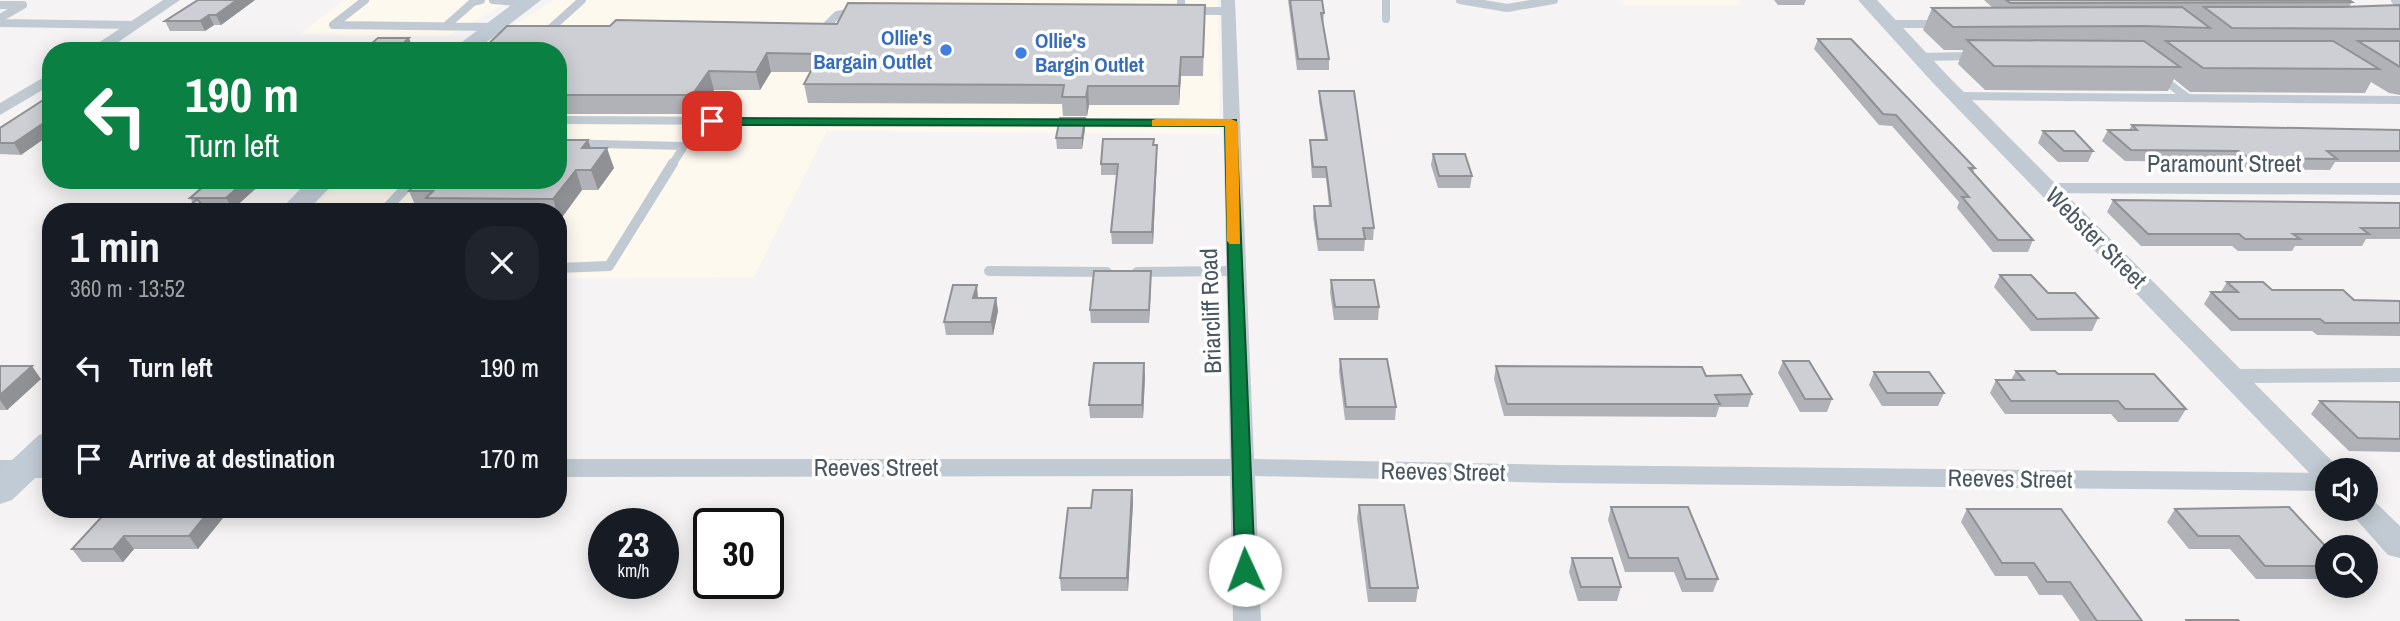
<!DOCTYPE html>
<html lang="en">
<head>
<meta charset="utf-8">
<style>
  :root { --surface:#171b24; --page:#20242c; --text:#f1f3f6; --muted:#9ea1a6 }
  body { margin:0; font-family:"Archivo Narrow",sans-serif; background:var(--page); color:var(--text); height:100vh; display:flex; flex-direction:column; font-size:26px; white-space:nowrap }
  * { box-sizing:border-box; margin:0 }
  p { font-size:23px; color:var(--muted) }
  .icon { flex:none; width:38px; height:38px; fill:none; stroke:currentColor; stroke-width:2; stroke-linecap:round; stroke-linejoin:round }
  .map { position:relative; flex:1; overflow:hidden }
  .sheet { position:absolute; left:42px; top:203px; width:525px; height:315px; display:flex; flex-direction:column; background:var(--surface); border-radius:28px; box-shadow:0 4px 18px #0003 }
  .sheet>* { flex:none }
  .top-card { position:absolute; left:42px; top:42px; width:525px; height:147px; border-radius:28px; box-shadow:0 4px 18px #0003; background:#0b8043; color:#fff; overflow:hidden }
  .fabs { position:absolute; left:2315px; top:458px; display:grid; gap:14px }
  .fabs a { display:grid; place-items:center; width:63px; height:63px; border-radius:50%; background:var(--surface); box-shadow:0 4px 18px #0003; font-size:35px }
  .speed { position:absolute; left:588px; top:508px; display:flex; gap:14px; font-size:35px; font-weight:700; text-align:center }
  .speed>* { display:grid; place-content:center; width:91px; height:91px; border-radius:50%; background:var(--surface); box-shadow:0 4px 18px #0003; line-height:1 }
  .speed small { font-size:18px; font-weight:400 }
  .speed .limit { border:4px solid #111; border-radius:10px; background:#fff; color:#111 }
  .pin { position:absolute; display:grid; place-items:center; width:60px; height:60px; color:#fff; margin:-30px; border-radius:14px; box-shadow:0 4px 10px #0006 }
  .me { position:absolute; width:77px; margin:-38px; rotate:358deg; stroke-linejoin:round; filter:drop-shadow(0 0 5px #0008) }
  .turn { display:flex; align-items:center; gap:24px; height:147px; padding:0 28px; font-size:32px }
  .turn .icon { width:91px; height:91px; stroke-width:2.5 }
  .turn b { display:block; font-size:49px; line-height:60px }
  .round { display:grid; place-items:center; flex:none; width:74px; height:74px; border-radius:28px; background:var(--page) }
  .summary { display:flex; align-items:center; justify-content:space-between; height:119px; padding:0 28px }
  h1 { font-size:42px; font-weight:700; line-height:52px }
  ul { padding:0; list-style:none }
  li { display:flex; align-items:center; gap:21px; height:91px; padding:0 28px }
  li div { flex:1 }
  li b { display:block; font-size:26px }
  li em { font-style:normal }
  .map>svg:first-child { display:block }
  .commercial { fill:#fdf9ef }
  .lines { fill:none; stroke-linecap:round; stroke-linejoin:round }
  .service-far1 { stroke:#c1cad2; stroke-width:8 }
  .service { stroke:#c1cad2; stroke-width:10 }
  .minor { fill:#c1cad2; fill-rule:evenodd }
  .tertiary { fill:#c1cad2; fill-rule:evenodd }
  .secondary { fill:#c1cbd6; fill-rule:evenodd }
  .wall { fill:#b0b2b7 }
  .shaded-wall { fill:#909195 }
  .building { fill:#cdcfd5; stroke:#909195; stroke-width:2 }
  .route { fill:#0b8043; stroke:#07532c; stroke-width:2 }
  .slow { fill:#f59e0b }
  .shop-dot { fill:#3f7fe0; stroke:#fff; stroke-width:2.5 }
  .labels { text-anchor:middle; stroke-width:7; stroke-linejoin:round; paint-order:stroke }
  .far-shop-label { font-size:21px; font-weight:bold; fill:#366cbe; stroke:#fff; text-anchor:end }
  .street-label { font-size:24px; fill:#4a5661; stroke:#fff }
</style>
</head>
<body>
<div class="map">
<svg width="2400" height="621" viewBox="0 0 2400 621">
  <rect width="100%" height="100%" fill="#f5f3f3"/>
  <path class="commercial" d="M344 0H511L448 36 300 34Z
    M554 0H1218L1220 134 827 131 754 277 558 278V212H309L341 180H558V51H478L502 32Z
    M1622 0H1738L1743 5H1625Z"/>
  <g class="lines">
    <path class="service-far1" d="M365 0 333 25 495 27
      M493 0 526 3
      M1181 0V11
      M1386 0V19
      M1460 0 1507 8 1554 0
      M2395 0 2400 8
      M0 5H23L0 18
      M1192 11H1228
      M0 23 134 25
      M1889 24H1939
      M446 26 473 2 481 0
      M551 28 582 0
      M816 30H822L837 15 858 11
      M1919 57 1974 56
      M2160 77 2188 98
      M1957 96 2400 100
      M558 120 1231 123
      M558 143 684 146 672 165"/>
    <path class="service" d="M383 212 413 180
      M558 268 609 266 673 163
      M989 271 1107 272
      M1137 272 1236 271"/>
    <path class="minor" d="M163 0H180L105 51H86Z
      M1221 0H1235L1254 459 1558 465 2328 473V491L1558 483 1255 476 1261 621H1233L1230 476 558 477V459H1230Z
      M51 73V85L0 115V103Z
      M2048 183H2400V195L2041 193 2039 189Z
      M2400 368V382L2232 383 2224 381 2221 376 2224 371 2232 369Z
      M0 460H51V478H0Z"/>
    <path class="tertiary" d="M1858 0H1877L1947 75 2342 471H2328V484L2317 481 1933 83Z
      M2366 498 2374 501 2400 526V558L2388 555 2347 509H2366Z"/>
    <path class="secondary" d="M518 0H541L475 51H450Z
      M309 180H337L306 212H278Z
      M51 432V463L12 500 0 504V471L39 435Z"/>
  </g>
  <path class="wall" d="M198 0H255L221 25H214L205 31H170L165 21Z
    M1288 0H1322L1324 13 1323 23 1329 59V70H1297Z
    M1774 0H1806L1804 5H1778Z
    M1984 0H2349L2352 2 2349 7 2400 5V95L2389 93 2371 82 2365 93 2190 92 2174 79 2168 91 1985 90 1958 64 1963 50H1944L1923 30 1932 8H1993Z
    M1205 5 1203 76H1181L1179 105H1089L1087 116H1063L1062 104 808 103 804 84 810 72H771L760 90H714L697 114H558V51L610 26 837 24Z
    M1818 39 1975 168 1973 172 2033 240 2028 252H1993L1957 208 1959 202 1892 126 1879 125 1814 49Z
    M1319 91 1374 228 1373 240H1365L1364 251H1318L1313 217 1314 206H1329L1326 178H1312L1310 151V140H1325L1319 101Z
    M51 95 21 155 0 154V128Z
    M2132 125 2400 130V162H2335L2330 170 2241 169 2233 162 2125 161 2102 141 2108 130H2129Z
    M1085 129 1082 149H1057L1056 138Z
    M2043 131 2093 151 2088 162H2058L2038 143Z
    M1154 145 1157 157 1153 244H1112L1111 232 1117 175H1101V164Z
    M591 148 614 168 598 190H582L560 220H558V212H418L409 191Z
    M1433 154 1472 176 1470 188H1438L1431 165Z
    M265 180 233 209H206L193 203 190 198 199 190 196 186Z
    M2113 200 2400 203V239H2366L2362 246H2295L2292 251H2238L2232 246H2141L2107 212Z
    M2000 275 2048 293 2098 318 2092 331H2031L1994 287Z
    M1331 280 1379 307 1378 320H1334L1330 292Z
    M2227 282 2272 290 2354 300 2400 301V336L2317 335 2312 331H2231L2204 304 2211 292H2221Z
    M1151 283 1149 323H1091L1090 310Z
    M978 298H996L998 311 993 335H946L944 322Z
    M1340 359 1396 407 1395 420H1345L1339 372Z
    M1783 361 1832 399 1827 412H1800L1778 373Z
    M0 366 41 379 7 410H0Z
    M1496 366 1706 376 1752 394 1748 407H1719L1716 417 1504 416 1494 379Z
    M2016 371 2058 374 2186 409 2178 422H2118L2111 414H2005L1990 393 1996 380H2011Z
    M1874 372 1944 393 1938 406H1882L1869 385Z
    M1145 376 1143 418H1090L1089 405Z
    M2320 401 2400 402V452L2349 451 2311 414Z
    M1132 490 1133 503 1128 591H1061L1060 578 1091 508Z
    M1359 505 1418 588 1416 602H1368L1357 518Z
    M1611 507 1718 579 1713 592H1682L1674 572H1625L1608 520Z
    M109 509 223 518 198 549H134L123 562H82L72 549Z
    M1967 509 2142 621H2080L2062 595H2039L2027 576H1995L1961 522Z
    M2175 509 2328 549V579H2256L2230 549H2189L2167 522Z
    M1572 558 1621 587 1617 601H1578L1569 572Z
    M618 583H647L643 591H621Z"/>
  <path class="shaded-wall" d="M237 0H255L221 25 216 15Z
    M209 15 214 25 205 31 200 21Z
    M409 38 413 48 411 51H395Z
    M767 53 771 72 760 90 756 72Z
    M1181 57V76L1179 105V86Z
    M709 71 714 90 697 114 692 95Z
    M1088 86 1089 105 1087 116 1086 97Z
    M51 118V134L21 155 14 143Z
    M1085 118V129L1082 149V138Z
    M588 140 595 160 582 148Z
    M1157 145V157L1153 244 1152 232Z
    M607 148 614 168 598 190 591 170Z
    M576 170 582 190 560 220 558 212H557L553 199Z
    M246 180H265L233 209 226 198Z
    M1151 271V283L1149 323V310Z
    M977 285 978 298 975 311 973 298Z
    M996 298 998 311 993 335 991 322Z
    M1144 363 1145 376 1143 418 1142 405Z
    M32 366 41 379 7 410 0 400V395Z
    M1132 490 1133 503 1128 591 1127 578Z
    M211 509H218L223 518 198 549 189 536Z
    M124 536 134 549 123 562 113 549Z
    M640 583H647L643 591Z"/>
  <path class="building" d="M198 0H237L216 15H209L200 21H165Z
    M1290 0H1322L1324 13H1321L1329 59H1298Z
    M2006 0H2349L2352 2 2010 3Z
    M848 3 1205 5 1203 57H1181L1179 86H1088L1086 97H1062L1064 85 804 84 820 54 767 53 756 72 709 71 692 95H558V51H481L507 26H610L616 20 837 24Z
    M2400 5V29L2232 28 2204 7H2343Z
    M2182 7 2210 28 2144 26 1953 27 1932 8Z
    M378 38H409L395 51H363Z
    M1818 39H1851L1975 168H1969L2033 240H1998L1962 197H1969L1896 115 1883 114Z
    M1967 40 2144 41 2180 67 1994 66Z
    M2166 41H2333L2379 69 2203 68Z
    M2358 41H2400V67Z
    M1319 91H1354L1374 228H1363L1365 239H1318L1314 206H1331L1326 167H1313L1310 140H1327Z
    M51 95V118L14 143H0V128Z
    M1060 118H1085L1082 138H1056Z
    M2132 125 2400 130V151H2327L2337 159 2248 158 2239 151 2131 150 2108 130H2137Z
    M2043 131H2074L2093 151H2064Z
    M1103 139H1154L1153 145H1157L1152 232H1111L1118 164H1101Z
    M558 140H588L582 148H607L591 170H576L553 199 426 198 433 191H409L419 180H558Z
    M1433 154H1465L1472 176H1439Z
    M202 180H246L226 198H190L204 186H196Z
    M197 199 209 212H183Z
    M2113 200 2400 203V228H2361L2369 234H2293L2300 239H2245L2239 234H2148Z
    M1094 271H1151L1149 310H1090Z
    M2000 275H2031L2048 293H2075L2098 318 2037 319Z
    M1331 280H1374L1379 307H1335Z
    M2227 282H2263L2272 290H2343L2354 300 2400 301V323H2325L2320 319H2239L2211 292H2238Z
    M953 285H977L973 298H996L991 322H944Z
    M1340 359H1387L1396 407H1346Z
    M1783 361H1809L1832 399H1805Z
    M1094 363H1144L1142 405H1089Z
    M0 366H32L0 395Z
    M1496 366 1702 367 1706 376 1741 375 1752 394 1715 395 1720 404H1507Z
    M2016 371H2055L2058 374H2154L2186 409H2125L2118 401H2011L1996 380H2024Z
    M1874 372H1929L1944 393H1887Z
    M2320 401 2400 402V439L2358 438Z
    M1093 490H1132L1127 578H1060L1068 508H1091Z
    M1359 505H1404L1418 588H1370Z
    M1611 507H1688L1718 579H1686L1678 558H1629Z
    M2289 507 2328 549V566H2265L2239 536H2198L2175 509Z
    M109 509H211L189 536H124L113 549H72Z
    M1967 509H2061L2142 621H2097L2070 582H2047L2034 563H2002Z
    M1572 558H1612L1621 587H1581Z
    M2186 620H2238L2239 621H2186Z"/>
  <path class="route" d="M708 118 1236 120 1255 570 1252 575H1238L1235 570 1225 126 712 125 706 121Z"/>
  <path class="slow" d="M1156 119H1231L1238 122 1240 244H1230L1227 241 1225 126H1152V120Z"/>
  <g class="shop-dot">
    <circle cx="946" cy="50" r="7"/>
    <circle cx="1021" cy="53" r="7"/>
  </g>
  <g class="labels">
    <g class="far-shop-label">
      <text x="932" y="45">Ollie's<tspan x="932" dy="24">Bargain Outlet</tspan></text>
      <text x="1035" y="48" text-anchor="start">Ollie's<tspan x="1035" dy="24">Bargin Outlet</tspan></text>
    </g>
    <g class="street-label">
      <text x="2224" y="172">Paramount Street</text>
      <text transform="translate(2096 238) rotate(45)" y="8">Webster Street</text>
      <text transform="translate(1211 311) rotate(-92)" y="8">Briarcliff Road</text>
      <text x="876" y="476">Reeves Street</text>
      <text transform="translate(1443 472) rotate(1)" y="8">Reeves Street</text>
      <text transform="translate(2010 479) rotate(1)" y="8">Reeves Street</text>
    </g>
  </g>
</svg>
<div class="fabs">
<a><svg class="icon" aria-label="sound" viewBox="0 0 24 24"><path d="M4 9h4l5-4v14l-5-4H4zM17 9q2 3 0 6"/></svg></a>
<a><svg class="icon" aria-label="search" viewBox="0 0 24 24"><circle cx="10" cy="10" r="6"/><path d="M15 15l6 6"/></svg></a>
</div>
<div class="speed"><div>23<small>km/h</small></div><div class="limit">30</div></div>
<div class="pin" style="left:712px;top:121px;background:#d93025"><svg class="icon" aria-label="arrive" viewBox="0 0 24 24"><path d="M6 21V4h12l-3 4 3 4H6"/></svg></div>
<svg class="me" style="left:1245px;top:570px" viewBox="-20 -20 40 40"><circle r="19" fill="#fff"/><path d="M0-13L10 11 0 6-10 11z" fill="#0b8043"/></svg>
<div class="top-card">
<div class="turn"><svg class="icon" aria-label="left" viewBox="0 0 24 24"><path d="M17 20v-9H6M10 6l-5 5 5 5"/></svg><div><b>190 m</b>Turn left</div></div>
</div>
<section class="sheet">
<div class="summary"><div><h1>1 min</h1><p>360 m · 13:52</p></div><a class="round"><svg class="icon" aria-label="close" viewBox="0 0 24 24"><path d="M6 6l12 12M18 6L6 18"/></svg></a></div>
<ul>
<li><svg class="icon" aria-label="left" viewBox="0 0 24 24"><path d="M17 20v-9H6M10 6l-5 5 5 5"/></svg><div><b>Turn left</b></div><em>190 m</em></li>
<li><svg class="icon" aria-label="arrive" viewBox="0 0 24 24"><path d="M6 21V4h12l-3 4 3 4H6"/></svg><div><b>Arrive at destination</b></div><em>170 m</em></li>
</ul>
</section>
</div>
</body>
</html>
